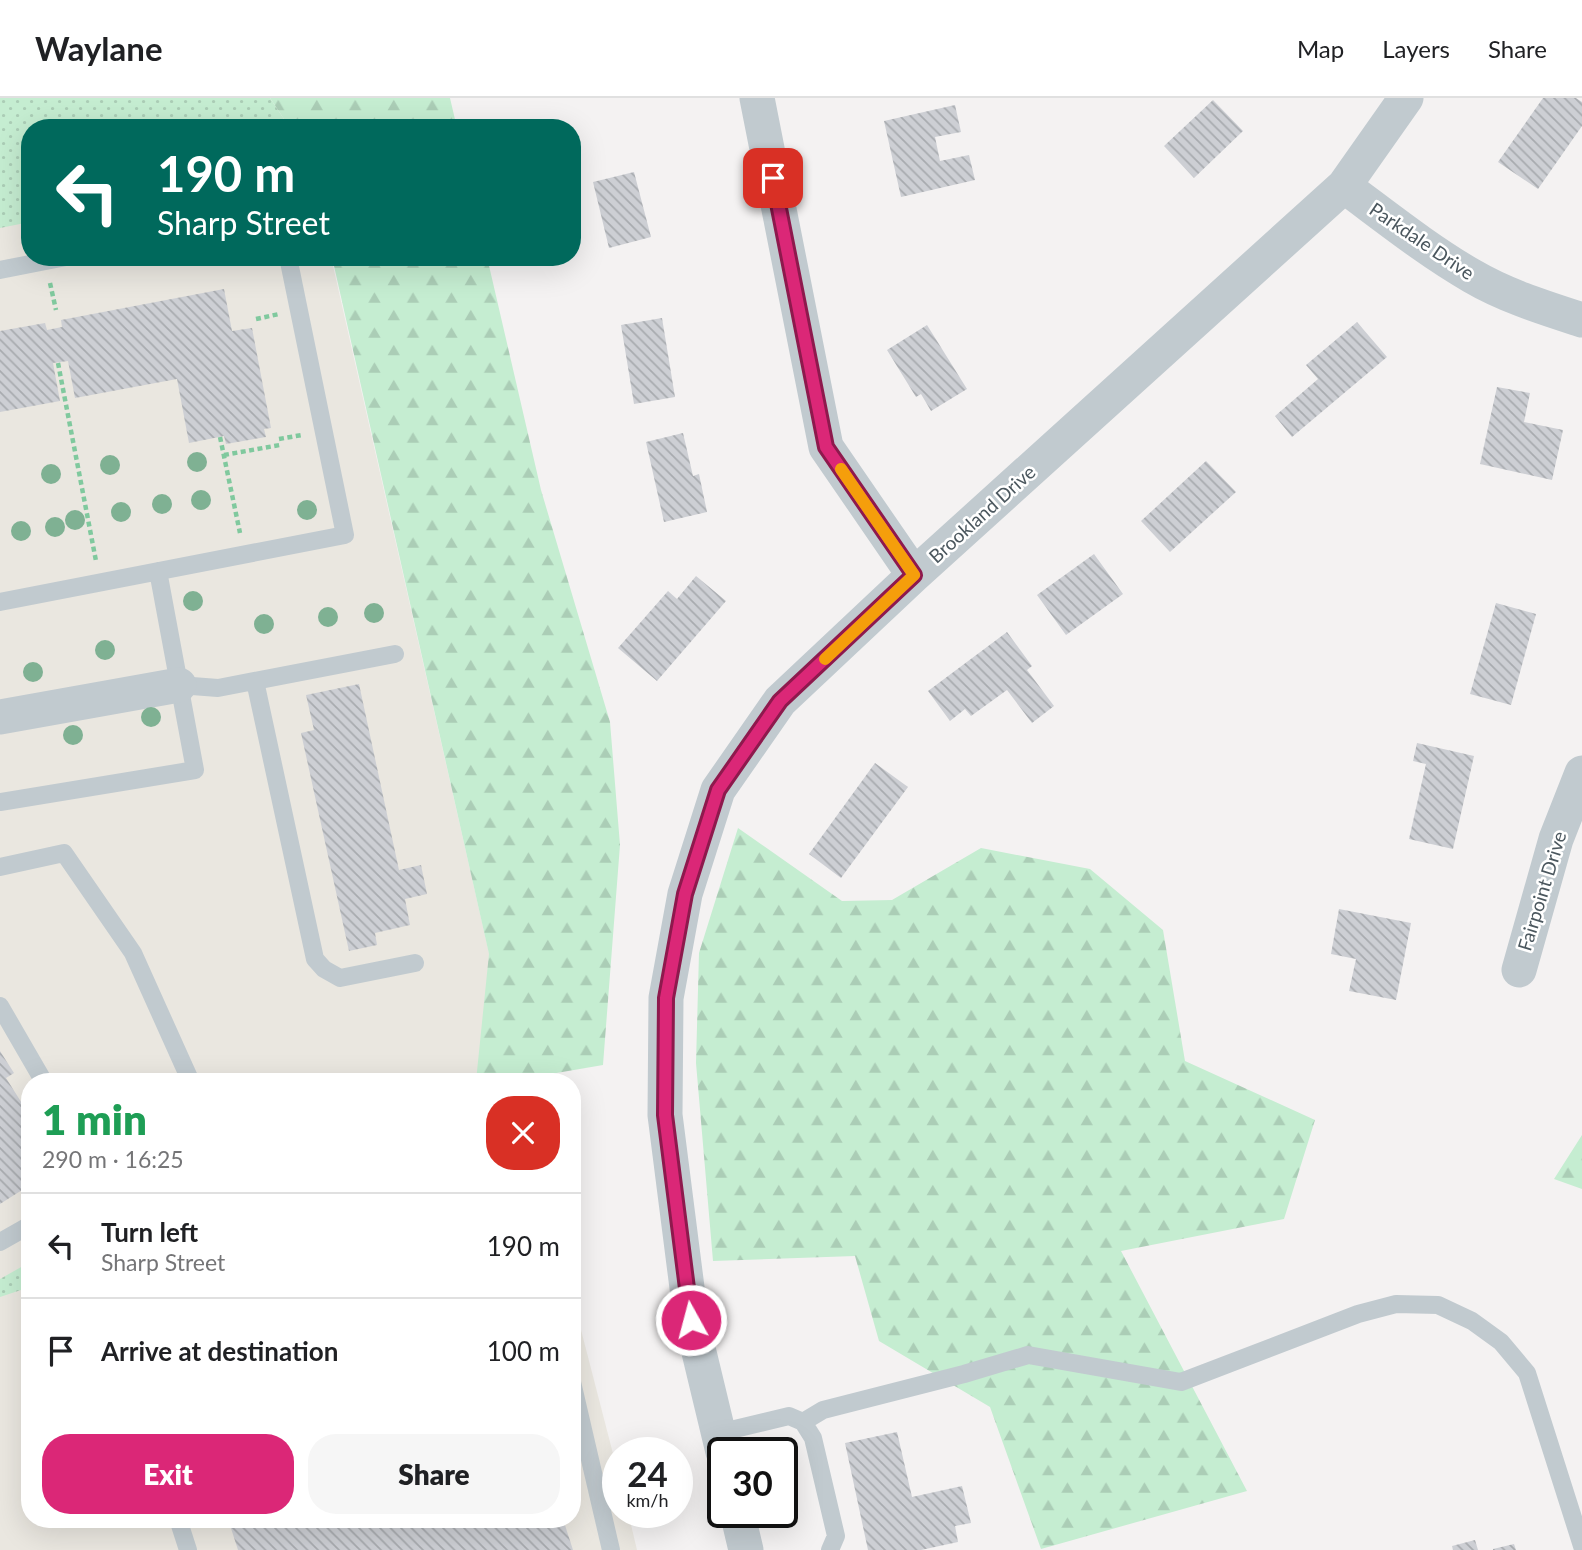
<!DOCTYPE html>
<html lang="en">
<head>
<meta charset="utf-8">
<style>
  :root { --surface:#fff; --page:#f6f6f6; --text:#202124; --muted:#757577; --line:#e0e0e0; --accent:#db2777 }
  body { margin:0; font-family:Lato,sans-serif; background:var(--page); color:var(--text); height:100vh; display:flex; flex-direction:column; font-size:26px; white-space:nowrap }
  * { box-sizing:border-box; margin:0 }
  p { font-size:23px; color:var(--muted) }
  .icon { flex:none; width:38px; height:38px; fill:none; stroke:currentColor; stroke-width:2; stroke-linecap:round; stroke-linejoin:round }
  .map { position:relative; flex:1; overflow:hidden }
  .drawer { position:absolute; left:21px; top:975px; width:560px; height:455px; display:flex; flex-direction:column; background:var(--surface); border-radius:28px; box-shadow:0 7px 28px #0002 }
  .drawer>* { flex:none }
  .guide { position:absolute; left:21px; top:21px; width:560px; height:147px; border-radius:28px; box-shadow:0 7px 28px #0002; background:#00695c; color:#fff; overflow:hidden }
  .speed { position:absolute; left:602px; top:1339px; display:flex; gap:14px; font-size:35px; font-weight:700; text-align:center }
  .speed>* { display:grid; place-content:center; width:91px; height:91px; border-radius:50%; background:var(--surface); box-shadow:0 7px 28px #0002; line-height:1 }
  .speed small { font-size:18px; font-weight:400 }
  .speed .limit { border:4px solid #111; border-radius:10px; background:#fff; color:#111 }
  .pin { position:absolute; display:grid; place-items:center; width:60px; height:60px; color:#fff; margin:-30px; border-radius:14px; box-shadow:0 4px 10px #0006 }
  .me { position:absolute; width:77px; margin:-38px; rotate:353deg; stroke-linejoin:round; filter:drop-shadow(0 0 5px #0008) }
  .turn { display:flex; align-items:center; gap:24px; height:147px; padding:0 21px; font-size:32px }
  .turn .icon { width:91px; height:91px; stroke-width:2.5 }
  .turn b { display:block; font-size:49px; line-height:60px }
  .round { display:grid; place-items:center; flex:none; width:74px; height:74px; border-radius:28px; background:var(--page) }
  .headline { display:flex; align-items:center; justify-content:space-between; height:119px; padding:0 21px }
  h1 { font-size:42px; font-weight:800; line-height:52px; color:#1e9e55 }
  .button { display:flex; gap:14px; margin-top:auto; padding:14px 21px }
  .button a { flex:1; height:80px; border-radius:28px; background:var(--accent); color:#fff; font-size:28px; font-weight:800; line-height:80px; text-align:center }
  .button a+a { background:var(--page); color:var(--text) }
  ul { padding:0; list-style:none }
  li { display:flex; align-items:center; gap:21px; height:105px; padding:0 21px; border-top:2px solid var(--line) }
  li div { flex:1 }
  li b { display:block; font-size:26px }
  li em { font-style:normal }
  header { display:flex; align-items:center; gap:42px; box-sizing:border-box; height:98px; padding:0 35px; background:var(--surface); border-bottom:2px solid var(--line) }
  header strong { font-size:33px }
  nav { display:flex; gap:38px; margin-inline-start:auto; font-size:24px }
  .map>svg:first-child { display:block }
  .commercial { fill:#eae7e0 }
  .grass { fill:url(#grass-dots) }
  .forest { fill:url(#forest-firs) }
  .building { fill:url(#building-back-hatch) }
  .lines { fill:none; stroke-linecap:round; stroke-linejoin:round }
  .path { stroke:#80c99e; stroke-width:4.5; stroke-dasharray:5 3.5; stroke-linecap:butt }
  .lane { stroke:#c1cacf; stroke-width:18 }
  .street { stroke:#c1cacf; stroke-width:35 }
  .tree { fill:#7fb193 }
  .route-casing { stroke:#8e194d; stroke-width:18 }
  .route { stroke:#db2777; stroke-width:12 }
  .slow { stroke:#f59e0b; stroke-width:12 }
  .labels { text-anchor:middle; stroke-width:5; stroke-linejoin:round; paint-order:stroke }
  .street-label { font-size:19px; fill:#4b575e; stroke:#fff }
</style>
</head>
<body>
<header>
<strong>Waylane</strong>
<nav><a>Map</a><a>Layers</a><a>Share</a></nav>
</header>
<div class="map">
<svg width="1582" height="1452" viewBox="0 0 1582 1452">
  <defs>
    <pattern id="grass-dots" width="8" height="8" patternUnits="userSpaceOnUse" patternTransform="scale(1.75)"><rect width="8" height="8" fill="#c5edd1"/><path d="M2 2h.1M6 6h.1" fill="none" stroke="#abcdb6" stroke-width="1.8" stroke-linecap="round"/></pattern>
    <pattern id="forest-firs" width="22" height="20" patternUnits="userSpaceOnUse" patternTransform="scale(1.75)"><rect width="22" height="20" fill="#c5edd1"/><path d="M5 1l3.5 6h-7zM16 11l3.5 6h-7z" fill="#abcdb6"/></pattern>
    <pattern id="building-back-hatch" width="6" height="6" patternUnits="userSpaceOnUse" patternTransform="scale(1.75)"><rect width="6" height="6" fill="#cdcfd4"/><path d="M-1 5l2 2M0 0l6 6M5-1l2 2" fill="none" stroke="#a8abaf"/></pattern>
  </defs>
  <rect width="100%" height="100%" fill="#f4f2f2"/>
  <path class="commercial" d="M30 113V159H331L518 983 30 984V1421H572V1197L618 1375V1414H628L637 1452H0V119Z"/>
  <path class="grass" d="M0 0H270L290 30H30V124L0 130Z
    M30 1164V1189L0 1199V1181Z"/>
  <path class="forest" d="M270 0H450L457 30H290Z
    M332 159H487L541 392 610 624 620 747 603 967 510 983H476L489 856Z
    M738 730 842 803 892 802 981 750 1090 771 1163 832 1185 963 1315 1022 1284 1121 1121 1153 1247 1393 1041 1451 990 1309 879 1243 855 1158 713 1163 696 965 699 855Z
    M1582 1037V1091L1554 1081Z"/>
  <path class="building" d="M1543 0H1576L1582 4V28L1538 91 1498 64Z
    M1213 2 1243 33 1194 80 1164 48Z
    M955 7 961 34 935 39 940 63 969 57 975 82 901 99 884 23Z
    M634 74 651 139 609 150 593 84Z
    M224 191 232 233 252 230 271 330 264 331 266 339 226 346 224 338 189 345 177 281 75 300 68 263 53 265 60 303 0 314V233L45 225 47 232 62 229 61 222Z
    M662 220 675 299 634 306 621 227Z
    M1357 224 1387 259 1292 339 1275 318 1318 281 1306 267Z
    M927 227 967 291 931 313 921 296 916 299 887 252Z
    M1497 289 1530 295 1524 324 1563 332 1552 382 1480 366Z
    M683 335 693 378 699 376 707 414 664 424 646 344Z
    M1206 363 1236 394 1170 454 1141 423Z
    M1094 456 1123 496 1066 537 1037 497Z
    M696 478 726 503 657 583 618 550 668 493 677 501Z
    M1496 505 1536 516 1511 607 1470 596Z
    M1007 534 1032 568 1027 572 1054 608 1032 625 1007 592 971 618 965 611 950 623 928 593Z
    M359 586 399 772 421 767 427 796 405 801 410 827 375 835 377 847 349 853 301 635 314 632 306 597Z
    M1417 645 1474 658 1453 751 1409 741 1426 666 1413 663Z
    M875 665 908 689 841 780 809 756Z
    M1339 811 1411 825 1396 902 1349 893 1356 861 1331 856Z
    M0 953 14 975 6 980 30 1018V1087L0 1106Z
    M897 1334 912 1399 962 1388 971 1425 955 1428 958 1444 921 1452H868L845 1345Z
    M228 1421H563L573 1452H238Z
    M1475 1442 1478 1452H1453L1452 1448Z
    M1514 1446 1516 1452H1493V1451Z"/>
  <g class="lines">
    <path class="path" d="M50 185 56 212
      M256 221 279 216
      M58 265 96 463
      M220 339 240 435
      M279 341 302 337
      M224 357 280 347"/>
    <path class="lane" d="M0 172 66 159
      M0 504 345 437 288 159
      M255 583 315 861 324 871 340 880 415 865
      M179 587 218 590 395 556
      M0 704 195 672 158 473
      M0 769 64 755 133 855 191 984
      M0 908 44 984
      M0 1144 30 1127
      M572 1284 611 1452
      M803 1324 823 1312 964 1276 1028 1257 1181 1284 1358 1216 1396 1206 1438 1207 1472 1223 1501 1244 1527 1275 1582 1448
      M718 1335 789 1318 803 1324 813 1340 836 1438 830 1452
      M178 1421 188 1452"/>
    <path class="street" d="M757 0 826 349 914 477
      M1344 88C1386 119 1427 152 1472 178 1506 198 1545 210 1582 222
      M0 619 179 587
      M1519 872 1556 741 1582 675
      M723 1354 691 1221 665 1017 666 900 685 796 718 692 780 603 914 477 1344 88 1406 0
      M737 1414 746 1452"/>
  </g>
  <g class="tree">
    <circle cx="197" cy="364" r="10"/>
    <circle cx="110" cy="367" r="10"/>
    <circle cx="51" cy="376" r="10"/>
    <circle cx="201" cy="402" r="10"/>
    <circle cx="162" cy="406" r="10"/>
    <circle cx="307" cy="412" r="10"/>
    <circle cx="121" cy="414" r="10"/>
    <circle cx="75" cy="422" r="10"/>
    <circle cx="55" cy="429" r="10"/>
    <circle cx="21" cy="433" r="10"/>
    <circle cx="193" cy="503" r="10"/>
    <circle cx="374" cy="515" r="10"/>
    <circle cx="328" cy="519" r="10"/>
    <circle cx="264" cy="526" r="10"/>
    <circle cx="105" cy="552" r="10"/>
    <circle cx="33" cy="574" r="10"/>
    <circle cx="151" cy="619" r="10"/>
    <circle cx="73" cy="637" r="10"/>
  </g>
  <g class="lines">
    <g class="route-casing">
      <path id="route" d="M691 1222 665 1017 666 900 685 796 718 692 780 603 914 477 826 349 773 80"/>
    </g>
    <use href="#route" class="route"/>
    <path class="slow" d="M825 561 914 477 841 371"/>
  </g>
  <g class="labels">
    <g class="street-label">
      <text transform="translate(1422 143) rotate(34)" y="7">Parkdale Drive</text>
      <text transform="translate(982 416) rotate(-42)" y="7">Brookland Drive</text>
      <text transform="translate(1542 793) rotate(-73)" y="7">Fairpoint Drive</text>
    </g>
  </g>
</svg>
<div class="speed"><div>24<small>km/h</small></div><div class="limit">30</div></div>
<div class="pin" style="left:773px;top:80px;background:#d93025"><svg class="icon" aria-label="arrive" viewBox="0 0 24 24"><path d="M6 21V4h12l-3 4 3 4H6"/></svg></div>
<svg class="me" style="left:691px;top:1222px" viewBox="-20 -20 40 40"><circle r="17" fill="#db2777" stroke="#fff" stroke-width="3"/><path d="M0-11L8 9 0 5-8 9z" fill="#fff"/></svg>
<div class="guide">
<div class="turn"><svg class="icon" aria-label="left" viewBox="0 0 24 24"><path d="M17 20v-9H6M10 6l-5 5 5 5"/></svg><div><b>190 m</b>Sharp Street</div></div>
</div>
<section class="drawer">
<div class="headline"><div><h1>1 min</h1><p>290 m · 16:25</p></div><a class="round" style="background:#d93025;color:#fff"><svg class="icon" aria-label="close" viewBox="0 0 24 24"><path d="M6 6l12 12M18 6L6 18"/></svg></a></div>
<ul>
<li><svg class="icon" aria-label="left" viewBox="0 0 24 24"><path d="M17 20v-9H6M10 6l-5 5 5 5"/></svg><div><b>Turn left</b><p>Sharp Street</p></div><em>190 m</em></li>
<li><svg class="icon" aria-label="arrive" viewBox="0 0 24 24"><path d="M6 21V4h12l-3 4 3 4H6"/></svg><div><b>Arrive at destination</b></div><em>100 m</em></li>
</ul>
<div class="button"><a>Exit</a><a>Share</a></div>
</section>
</div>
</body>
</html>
